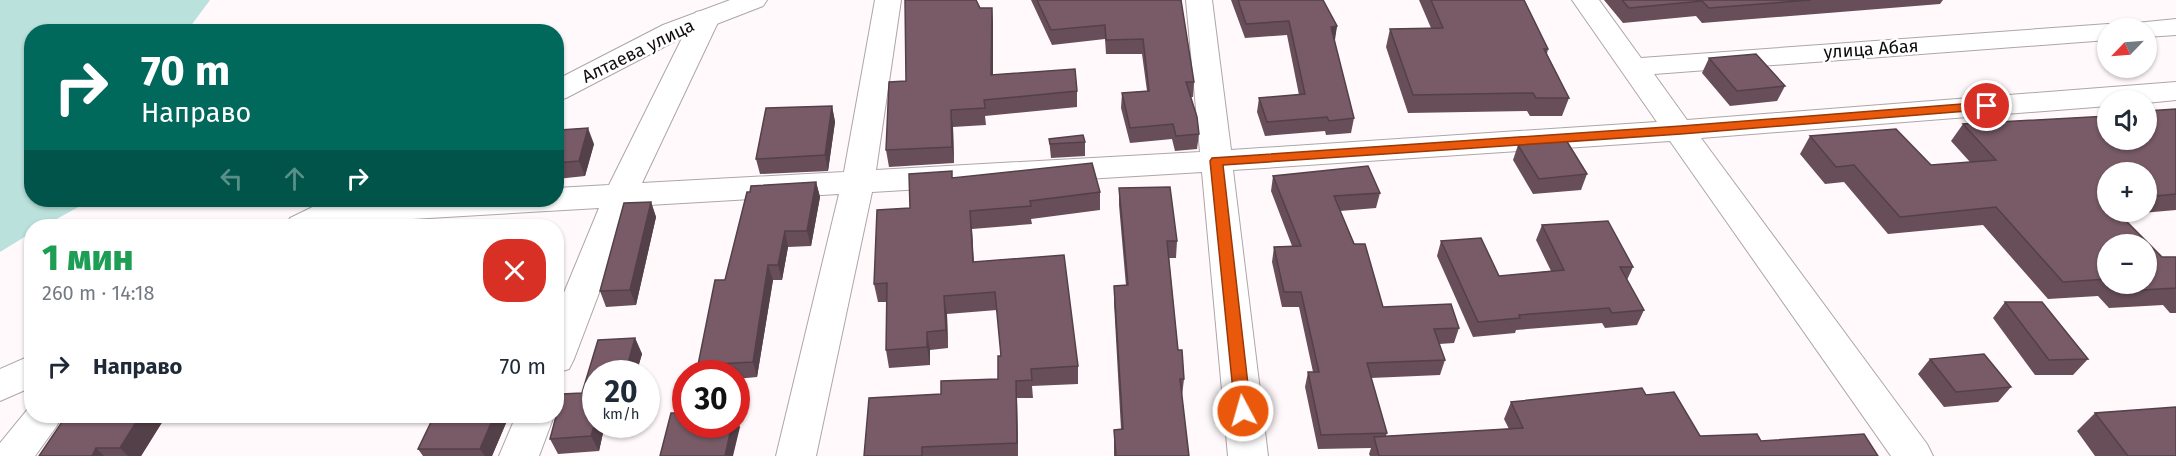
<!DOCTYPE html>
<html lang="ru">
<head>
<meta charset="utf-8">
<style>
  :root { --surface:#fff; --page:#f6f6f7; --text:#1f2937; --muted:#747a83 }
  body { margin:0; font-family:"Fira Sans",sans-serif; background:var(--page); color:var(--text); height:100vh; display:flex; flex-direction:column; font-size:22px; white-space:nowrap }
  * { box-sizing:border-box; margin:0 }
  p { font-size:20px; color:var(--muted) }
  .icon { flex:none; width:33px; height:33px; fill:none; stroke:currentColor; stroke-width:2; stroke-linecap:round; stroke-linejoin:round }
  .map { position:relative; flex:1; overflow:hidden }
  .panel { position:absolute; left:24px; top:219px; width:540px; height:204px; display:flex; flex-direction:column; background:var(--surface); border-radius:24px; box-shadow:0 2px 4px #0004 }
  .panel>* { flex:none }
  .guide { position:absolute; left:24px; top:24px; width:540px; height:183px; border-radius:24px; box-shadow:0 2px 4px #0004; background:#00695c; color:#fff; overflow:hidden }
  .needle { width:39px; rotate:245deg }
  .controls { position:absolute; left:2097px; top:18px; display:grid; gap:12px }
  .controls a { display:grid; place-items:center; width:60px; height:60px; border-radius:50%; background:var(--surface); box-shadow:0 2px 4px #0004; font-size:30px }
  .speed { position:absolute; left:582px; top:360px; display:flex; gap:12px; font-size:30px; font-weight:700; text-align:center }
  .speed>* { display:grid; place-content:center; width:78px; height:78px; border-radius:50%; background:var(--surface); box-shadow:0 2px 4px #0004; line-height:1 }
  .speed small { font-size:15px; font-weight:400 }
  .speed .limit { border:9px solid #d22; background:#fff; color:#111 }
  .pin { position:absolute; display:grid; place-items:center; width:51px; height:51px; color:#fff; margin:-26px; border:3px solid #fff; border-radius:50%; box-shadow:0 2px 6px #0007 }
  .me { position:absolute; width:66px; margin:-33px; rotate:354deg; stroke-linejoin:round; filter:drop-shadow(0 0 4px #0008) }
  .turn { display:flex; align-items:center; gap:21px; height:126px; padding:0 18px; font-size:27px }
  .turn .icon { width:78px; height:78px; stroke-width:2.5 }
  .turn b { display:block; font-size:42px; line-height:51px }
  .lanes { display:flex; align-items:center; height:57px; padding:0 18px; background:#0003; justify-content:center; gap:30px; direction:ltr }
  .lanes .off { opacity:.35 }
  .round { display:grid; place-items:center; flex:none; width:63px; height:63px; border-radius:24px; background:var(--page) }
  .overview { display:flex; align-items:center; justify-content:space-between; height:102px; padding:0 18px }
  h1 { font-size:36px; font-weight:800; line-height:45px; color:#1e9e55 }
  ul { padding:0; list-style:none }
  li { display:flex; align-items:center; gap:18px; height:90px; padding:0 18px }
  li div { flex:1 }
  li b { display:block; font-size:22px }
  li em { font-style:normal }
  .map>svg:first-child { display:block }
  .water { fill:#bae1dc }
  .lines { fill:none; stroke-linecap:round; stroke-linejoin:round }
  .street-casing { stroke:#aea5a9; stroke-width:2 }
  .secondary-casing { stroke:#aea5a9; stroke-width:2 }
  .street { fill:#fff; fill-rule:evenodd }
  .secondary { fill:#fff; fill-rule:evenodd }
  .wall { fill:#674e59; fill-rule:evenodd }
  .shaded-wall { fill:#544048 }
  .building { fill:#785b67; stroke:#544048; stroke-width:1.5 }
  .route { fill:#ea580c; stroke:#983908; stroke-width:1.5 }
  .labels { text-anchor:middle; stroke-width:5; stroke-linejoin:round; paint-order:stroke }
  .street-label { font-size:18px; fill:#110e10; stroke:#fff }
</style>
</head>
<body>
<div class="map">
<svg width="2176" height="456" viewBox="0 0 2176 456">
  <rect width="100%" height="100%" fill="#fff9fb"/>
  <path class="water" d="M0 0H210L187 31 32 32V200H91L44 226H32L31 233 0 252Z"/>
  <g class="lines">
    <g class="street-casing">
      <path id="street" d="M875 0H901L876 170 1200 152 1186 0H1212L1231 150 1657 122 1572 0H1599L1641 58 2108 24 2119 28H2108V40L1654 74 1687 120 2176 82V100L2146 103V100H2108V106L1701 138 1927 444 1933 456H1891L1670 141 1233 170 1268 456H1228L1202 172 872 192 816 456H776L839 194 632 206 574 359 569 369 556 373V312L599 208 327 224 315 221 311 213 315 205 327 202 556 200V188L609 185 692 18 696 12 706 10 716 12 720 18 642 183 844 172Z
        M2176 19V35L2146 37V28H2133L2136 23Z
        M32 404V416H62L56 427 35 456H0V443Z
        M516 416H554L539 456H499Z"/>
    </g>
    <g class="secondary-casing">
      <path id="secondary" d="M730 0H767L763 6 683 37 566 98 556 101V80L663 25Z
        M327 200H369L364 208 329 226H286L290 218Z
        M32 355V387L0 401V369Z"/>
    </g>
    <use href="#street" class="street"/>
    <use href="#secondary" class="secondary"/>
  </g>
  <path class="wall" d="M1031 0H1181L1194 82 1193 97H1191L1199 134 1197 149 1175 151 1172 139 1130 143 1121 108 1122 93 1147 91 1142 54H1106L1105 39 1052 45Z
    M1231 0H1323L1337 26 1334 40 1354 118 1351 133 1326 135 1325 131 1265 136 1257 112 1259 98 1299 95 1287 35 1245 38Z
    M1419 0H1524L1548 49 1547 54 1569 98 1562 116H1530L1527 111 1408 113 1386 47 1390 29 1431 28Z
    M1604 0H1943L1940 4 1702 23 1696 16 1623 23Z
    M980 8H992L993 24V75L1077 91V107L985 116 986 125 953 127 954 163 889 167 886 150 906 81Z
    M1709 58 1785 86 1777 101 1730 106 1702 73Z
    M832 106 835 122 828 171 760 174 756 159Z
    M2176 109V210L2142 213 2120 214 2162 257H2176V313H2170L2163 305 2109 308 2098 296 2048 299 1983 225 1888 234 1844 182 1825 184 1800 154 1810 136 1931 165 1970 162 1951 141 1963 124 2108 116ZM2108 172H2146V212H2108ZM2108 244 2146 284H2108Z
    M1049 139 1085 142V156L1051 158Z
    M556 142 594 144 585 176 557 179Z
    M1518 145 1587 174 1581 190 1533 194 1513 160Z
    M1273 176 1380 193 1376 208 1340 211 1383 307 1459 328 1454 343 1439 344 1445 360 1440 375 1371 378 1387 433 1386 436 1509 429 1504 419 1511 402 1646 395 1700 436 1761 441 1878 456H1370L1369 454 1371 448 1318 449 1305 387 1308 372H1313L1299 307H1282L1272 262 1274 247 1292 246 1271 191Z
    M953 178 1100 192V210L1031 219 1032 224 972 229 974 262 1078 366V384L1032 386 1033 398H1017L1018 456H864L941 394 998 379 1001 356 997 310 947 314 948 348 930 350V365L889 368 886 350 887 302H878L874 284 910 208Z
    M816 182 820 197 811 246 788 247 782 280H773L757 377 736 379V374H701L698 365 725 280Z
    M1119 188 1177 241 1176 258H1169L1178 350 1184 379 1182 396 1189 456H1114V430L1121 429 1114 303V286H1126L1119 205Z
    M651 202 656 217 636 305 606 307 600 291Z
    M1542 225 1633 267 1627 280 1644 310 1637 325 1605 328 1602 323 1516 330 1515 333 1473 337 1437 256 1441 241 1499 276 1551 271 1536 240Z
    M2005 302 2088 359 2073 375H2035L1993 318Z
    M635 338 642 354 636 374H596V424H605L599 451 558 454 550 439 562 394 582 393 598 340Z
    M1930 359 2011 387 1998 402 1944 407 1918 374Z
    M2095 413 2176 456H2095L2077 431Z
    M166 416 141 456H39Z
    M434 416H509L492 456H423L418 449Z"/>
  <path class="shaded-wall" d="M992 8 993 24V92L991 75Z
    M1337 26 1335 40 1328 41 1331 27Z
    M832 106 835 122 828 171 825 155Z
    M951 110 953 127 954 163 952 147Z
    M588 128 594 144 585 176 579 161Z
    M816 182 820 197 811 246 807 231Z
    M651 202 656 217 636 305 630 290Z
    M970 211 972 229 974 280 973 262Z
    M785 231 788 247 782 280 778 265Z
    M556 259 559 265 556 275Z
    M768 265 773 280 757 377 753 362Z
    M944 296 947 314 948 348 946 330Z
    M927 332 930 350V365L927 347Z
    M635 338 642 354 636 374H625Z
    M1016 381 1017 398 1018 456 1017 443Z
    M140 416H166L141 456H128L120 448Z
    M494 416H509L492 456H485L480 449Z
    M736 417 740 427 733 456H725L732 424H736Z
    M596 419V424H605L599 451 591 436Z
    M96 448 104 456H92Z"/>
  <path class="building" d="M905 0H976L980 8H992L991 75 1075 69 1077 91 984 100 985 108 951 110 952 147 886 150 889 82 906 81Z
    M1037 0H1181L1194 82H1186L1197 117 1199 134 1176 136 1173 124 1130 128 1122 93 1149 91 1143 39 1106 40 1105 25 1051 30Z
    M1238 0H1323L1337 26 1331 27 1354 118 1329 121 1327 117 1267 122 1259 98 1305 94 1289 21 1246 24Z
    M1431 0H1524L1548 49H1544L1569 98H1536L1533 93 1413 95 1390 29 1443 28Z
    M1622 0H1811L1709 8 1702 1 1629 8Z
    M1756 54 1785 86 1737 91 1709 58Z
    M832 106 825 155 756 159 766 108Z
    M2176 109V194L2146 197V172H2108V198L2104 199 2108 202V212H2117L2162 257H2176V288L2125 291 2118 284H2146V244H2108V279L2063 282 1996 207 1900 217 1854 165 1836 167 1810 136 1896 129 1931 165 1996 160 1963 124 2108 116V140H2146V111Z
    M588 128 579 161 556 163V142L560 130Z
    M1083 135 1085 142 1050 144 1049 139Z
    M1566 140 1587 174 1539 179 1518 145Z
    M1092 163 1100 192 1030 201 1031 206 970 211 973 262 1064 255 1078 366 1031 369 1032 380 1016 381 1017 443 922 447V456H864L869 398 941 394V381L998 379V356H1001L995 292 944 296 946 330 927 332V347L886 350 887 283 874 284 877 210 910 208 909 174 952 171V178Z
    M1368 166 1380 193 1334 196 1354 244H1365L1383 307 1451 304 1459 328 1434 329 1445 360 1367 363 1387 433 1321 435 1308 372H1319L1301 292H1284L1274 247 1301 246 1273 176Z
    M816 182 807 231H785L778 265H768L753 362 698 365 715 280H725L747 192H750L751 186Z
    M1170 187 1177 241H1167L1178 350H1182L1184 379H1180L1189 456H1116L1114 430 1123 429 1114 286 1128 285 1119 188Z
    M651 202 630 290 600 291 624 203Z
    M1608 221 1633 267H1620L1644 310 1612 313 1609 308 1519 315 1520 318 1478 322 1441 241 1481 238 1499 276 1564 270 1542 225Z
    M2005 302H2042L2088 359 2049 360Z
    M635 338 625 374H596V419L591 436 550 439 562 394 582 393 598 340Z
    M1984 354 2011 387 1956 392 1930 359Z
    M1642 388 1646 395 1674 392 1700 436 1757 434 1761 441 1864 434 1878 456H1379L1374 437 1523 428 1511 402Z
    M2176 407V456H2128L2095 413Z
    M671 413H686V424H732L725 456H660Z
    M66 416H140L120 448H96L92 456H39Z
    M434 416H494L480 449H418Z"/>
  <path class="route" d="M1987 102 1993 106 1992 109 1681 134 1223 165 1251 411 1249 415 1243 417 1238 415 1235 411 1210 161 1212 158 1681 126Z"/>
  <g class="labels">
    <g class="street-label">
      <text transform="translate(1871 49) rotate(-4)" y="6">улица Абая</text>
      <text transform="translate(638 51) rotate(-26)" y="6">Алтаева улица</text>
    </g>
  </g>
</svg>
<div class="controls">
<a><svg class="needle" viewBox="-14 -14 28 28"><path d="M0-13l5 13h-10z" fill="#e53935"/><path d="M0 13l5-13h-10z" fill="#747a83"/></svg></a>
<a><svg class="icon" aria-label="sound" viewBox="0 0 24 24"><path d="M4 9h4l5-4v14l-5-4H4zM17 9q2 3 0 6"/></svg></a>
<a>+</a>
<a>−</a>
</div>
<div class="speed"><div>20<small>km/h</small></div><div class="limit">30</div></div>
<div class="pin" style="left:1987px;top:106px;background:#d93025"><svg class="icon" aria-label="arrive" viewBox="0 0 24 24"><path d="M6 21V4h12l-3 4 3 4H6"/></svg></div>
<svg class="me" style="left:1243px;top:411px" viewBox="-20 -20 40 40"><circle r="17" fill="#ea580c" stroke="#fff" stroke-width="3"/><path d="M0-11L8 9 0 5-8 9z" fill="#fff"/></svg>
<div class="guide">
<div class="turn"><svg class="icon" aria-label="right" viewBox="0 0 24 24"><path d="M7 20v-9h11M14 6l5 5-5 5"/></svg><div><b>70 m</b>Направо</div></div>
<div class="lanes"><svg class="icon off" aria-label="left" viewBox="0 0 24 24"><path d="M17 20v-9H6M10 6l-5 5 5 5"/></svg><svg class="icon off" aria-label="ahead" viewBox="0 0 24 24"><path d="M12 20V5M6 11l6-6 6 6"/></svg><svg class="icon" aria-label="right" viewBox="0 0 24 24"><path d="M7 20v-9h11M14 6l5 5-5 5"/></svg></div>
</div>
<section class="panel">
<div class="overview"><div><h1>1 мин</h1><p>260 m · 14:18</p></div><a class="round" style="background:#d93025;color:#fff"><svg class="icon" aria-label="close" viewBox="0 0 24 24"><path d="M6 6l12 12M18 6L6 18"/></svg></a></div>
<ul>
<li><svg class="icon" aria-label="right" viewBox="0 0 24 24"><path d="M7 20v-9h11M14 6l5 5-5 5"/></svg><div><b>Направо</b></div><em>70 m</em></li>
</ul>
</section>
</div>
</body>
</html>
